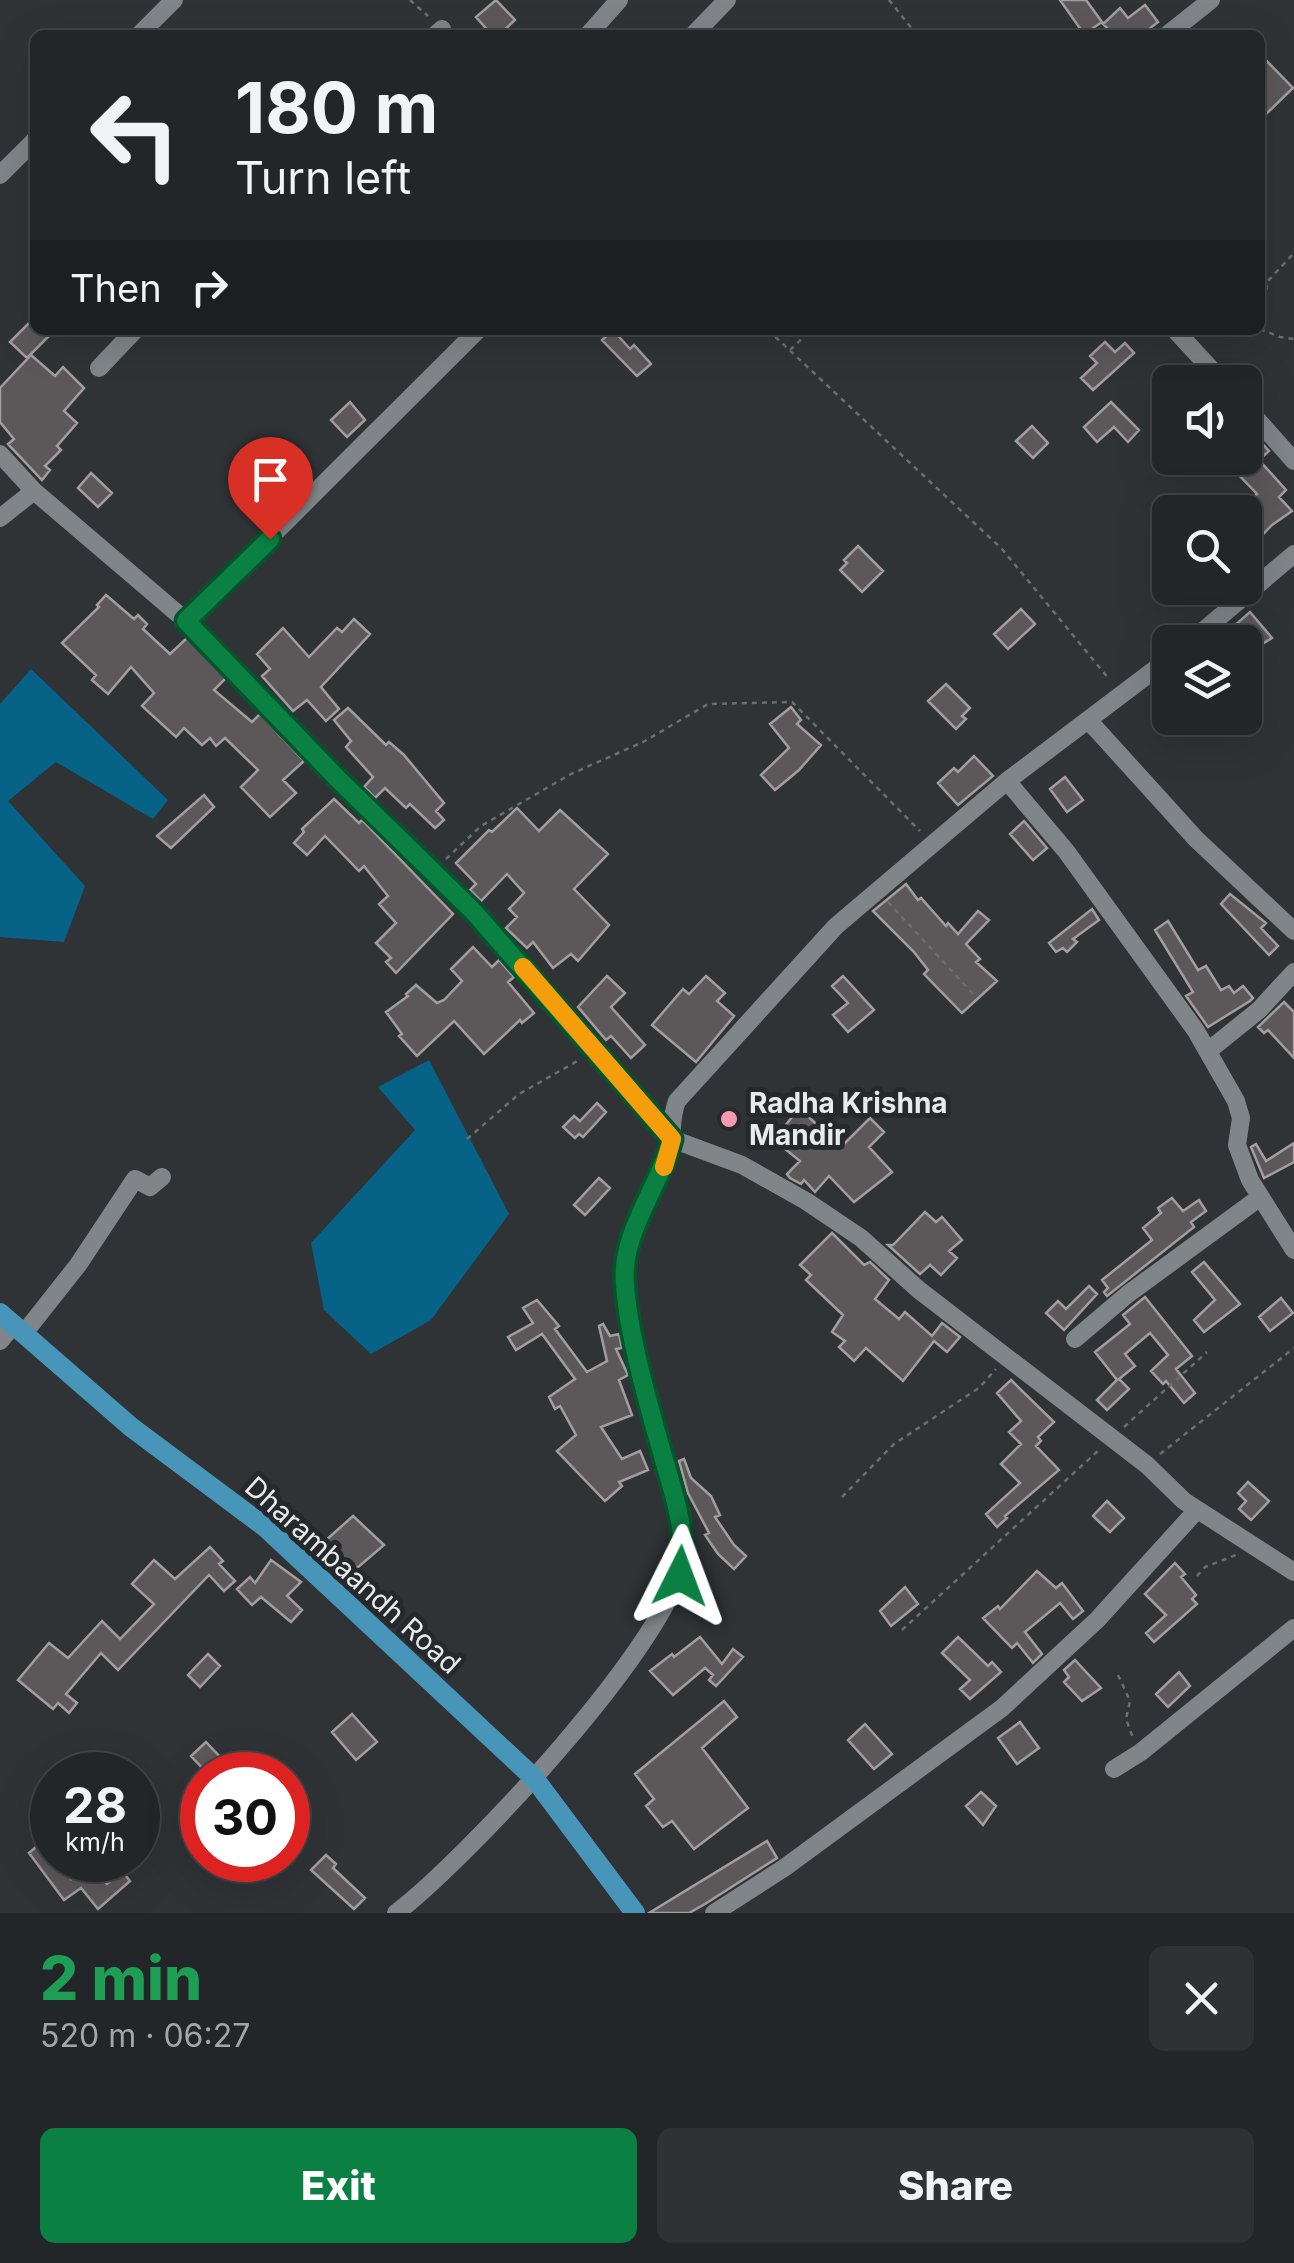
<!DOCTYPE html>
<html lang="en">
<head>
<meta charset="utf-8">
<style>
  :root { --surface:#232628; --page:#2f3234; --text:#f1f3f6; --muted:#a3a5a8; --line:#404345; --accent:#0b8043 }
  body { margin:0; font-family:Inter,sans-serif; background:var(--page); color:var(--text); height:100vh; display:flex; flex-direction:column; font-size:38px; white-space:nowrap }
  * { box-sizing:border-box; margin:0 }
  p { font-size:32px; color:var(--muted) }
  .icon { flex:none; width:55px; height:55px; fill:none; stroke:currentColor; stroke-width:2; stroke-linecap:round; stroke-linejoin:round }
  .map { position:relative; height:1913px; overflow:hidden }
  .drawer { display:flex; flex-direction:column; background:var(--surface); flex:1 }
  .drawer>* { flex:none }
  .hud { position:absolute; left:30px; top:30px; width:1235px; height:305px; border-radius:15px; box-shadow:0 10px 40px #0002,0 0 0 2px var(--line); background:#232628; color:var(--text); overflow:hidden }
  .fabs { position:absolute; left:1152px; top:365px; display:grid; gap:20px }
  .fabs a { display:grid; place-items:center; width:110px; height:110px; border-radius:15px; background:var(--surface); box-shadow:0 10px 40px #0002,0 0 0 2px var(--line); font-size:50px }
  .speed { position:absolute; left:30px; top:1752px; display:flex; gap:20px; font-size:50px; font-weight:700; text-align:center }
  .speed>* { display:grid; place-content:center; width:130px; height:130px; border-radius:50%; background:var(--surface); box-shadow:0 10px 40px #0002,0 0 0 2px var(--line); line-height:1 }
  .speed small { font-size:25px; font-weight:400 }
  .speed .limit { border:15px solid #d22; background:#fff; color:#111 }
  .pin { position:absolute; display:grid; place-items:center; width:85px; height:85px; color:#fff; margin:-102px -42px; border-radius:50% 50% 50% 0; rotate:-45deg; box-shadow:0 0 10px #0007 }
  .pin .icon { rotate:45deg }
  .me { position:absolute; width:110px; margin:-55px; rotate:3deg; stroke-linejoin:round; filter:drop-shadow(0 0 8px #0008) }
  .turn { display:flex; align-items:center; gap:35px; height:210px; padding:0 40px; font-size:45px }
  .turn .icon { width:130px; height:130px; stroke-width:2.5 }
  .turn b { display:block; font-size:70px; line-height:85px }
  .then { display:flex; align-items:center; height:95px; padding:0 40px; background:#0003; gap:20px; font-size:38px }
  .round { display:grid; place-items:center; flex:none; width:105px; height:105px; border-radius:15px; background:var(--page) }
  .head { display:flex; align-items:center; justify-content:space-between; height:170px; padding:0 40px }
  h1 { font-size:60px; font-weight:800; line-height:75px; color:#1e9e55 }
  .action { display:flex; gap:20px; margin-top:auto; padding:20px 40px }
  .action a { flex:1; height:115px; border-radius:15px; background:var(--accent); color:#fff; font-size:40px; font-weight:800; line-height:115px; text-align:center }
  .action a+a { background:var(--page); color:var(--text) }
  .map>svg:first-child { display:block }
  .green { fill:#066287 }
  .building { fill:#5c5758; stroke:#a49d9f; stroke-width:2.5 }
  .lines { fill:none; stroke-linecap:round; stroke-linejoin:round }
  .path { stroke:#6b6e71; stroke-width:2.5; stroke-dasharray:5 5; stroke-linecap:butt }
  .minor { stroke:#7f8588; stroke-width:18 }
  .major { stroke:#4796ba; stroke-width:20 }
  .route-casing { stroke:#07532c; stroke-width:25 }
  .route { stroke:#0b8043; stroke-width:18 }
  .slow { stroke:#f59e0b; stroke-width:18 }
  .poi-dot { fill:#f19ab2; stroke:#25292c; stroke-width:4 }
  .labels { text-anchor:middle; stroke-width:10; stroke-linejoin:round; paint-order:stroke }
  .poi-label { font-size:28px; font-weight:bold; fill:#e8ebed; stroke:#25292c; text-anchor:start }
  .street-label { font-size:28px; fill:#e8ebed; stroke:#25292c }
</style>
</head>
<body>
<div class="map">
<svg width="1294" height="1913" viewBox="0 0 1294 1913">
  <rect width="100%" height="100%" fill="#2f3336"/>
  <path class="green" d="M31 669 168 800 153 819 56 762 8 801 85 886 64 942 0 937V704Z
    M429 1060 509 1214 431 1320 371 1354 324 1310 311 1243 415 1130 378 1087Z"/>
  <path class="building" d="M496 0 515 20 499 35H492L476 17Z
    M1060 0H1086L1102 22 1084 34Z
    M1145 5 1158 22 1149 29 1155 35H1114L1103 24 1120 8 1128 18Z
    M1260 54 1293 88 1266 114 1260 108Z
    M35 317V330H55L27 358 10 342Z
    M613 330 630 349 634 345 651 364 637 376 602 340Z
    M1105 342 1115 352 1125 343 1134 353 1093 390 1081 378 1097 363 1090 356Z
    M31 355 55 376 63 367 84 388 64 411 77 423 57 446 61 450 45 466 50 470 42 480 8 444 14 439 0 422V388Z
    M350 402 365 420 347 437 331 420Z
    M1111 402 1139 430 1128 442 1114 427 1097 442 1084 427Z
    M1245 425 1269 451 1259 460 1286 490 1279 497 1292 511 1272 525 1245 553V528L1259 515 1247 503 1257 494 1237 473 1255 456 1245 446Z
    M1032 426 1048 443 1033 458 1016 441Z
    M91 473 112 493 98 507 78 488Z
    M858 546 883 571 862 592 840 570 847 563 844 560Z
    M106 595 134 619 138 615 147 624 143 629 170 654 187 638 226 678 214 690 252 722 260 714 304 761 283 780 296 793 270 817 241 787 258 770 225 738 216 746 210 738 202 745 184 728 176 737 142 706 154 693 131 667 108 694 92 680 96 675 62 643 99 607 97 605Z
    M1021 609 1035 624 1008 649 994 634Z
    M1250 612 1272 638 1254 649 1234 626Z
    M354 619 370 634 321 687 339 709 326 721 307 700 293 711 262 676 270 669 257 654 283 628 309 657 337 628 342 632Z
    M946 684 970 708 962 716 966 719 956 729 928 701Z
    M791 707 801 720 797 724 821 745 799 770 775 790 761 775 789 748 770 724Z
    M348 708 386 745 389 742 404 755 444 803 436 811 444 820 435 828 410 804 406 808 385 788 375 798 364 787 373 777 346 747 351 741 334 720Z
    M974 756 993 776 958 805 938 783 954 768 958 772Z
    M1065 777 1083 800 1067 812 1050 789Z
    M204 795 214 807 171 848 157 836Z
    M334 799 359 823 362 820 453 914 396 973 386 962 391 958 376 943 396 923 379 904 388 896 364 866 359 871 325 836 307 855 294 843 304 832 302 829Z
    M517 808 539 831 560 810 608 854 574 889 609 925 578 961 571 954 553 968 533 942 527 948 506 928 517 917 509 909 524 893 507 874 481 901 470 890 476 884 456 863 489 830 492 832Z
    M1024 821 1047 848 1033 860 1010 834Z
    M906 884 918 900 921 898 946 926 948 923 958 934 978 911 989 920 966 944 980 959 976 962 997 981 962 1013 924 974 928 970 914 952 873 911Z
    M1230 894 1266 923 1261 928 1278 946 1269 955 1221 904Z
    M1092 909 1099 920 1073 939 1077 942 1067 952 1063 948 1056 952 1049 943Z
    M1168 921 1198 970 1206 966 1221 990 1229 986 1234 993 1243 986 1253 998 1250 1001 1208 1027 1186 996 1193 992 1155 930Z
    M473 947 492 967 499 960 514 977 508 982 534 1013 522 1023 520 1020 484 1054 454 1021 417 1056 399 1036 402 1034 386 1012 408 996 406 994 416 985 437 1003 444 1000 462 981 451 969Z
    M607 976 625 993 611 1007 645 1045 631 1058 611 1036 606 1040 578 1007Z
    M706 976 725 993 717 1001 734 1016 696 1062 652 1025 683 989 689 994Z
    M843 976 874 1010 848 1032 833 1015 848 1003 832 986Z
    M1284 1002 1294 1012V1058L1268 1030 1264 1033 1258 1027Z
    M597 1103 606 1112 583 1137 579 1134 575 1138 563 1127 574 1116 580 1121Z
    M799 1108 841 1147 870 1118 884 1132 869 1147 892 1172 854 1202 829 1176 815 1192 804 1180 801 1184 790 1178 787 1174 800 1161 774 1140Z
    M1294 1143V1162L1264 1178 1251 1147 1256 1144 1266 1161Z
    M599 1178 610 1188 585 1215 574 1205Z
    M1172 1198 1183 1211 1199 1200 1206 1211 1191 1222 1194 1227 1107 1296 1104 1292 1108 1288 1102 1280 1152 1240 1143 1228 1161 1213 1158 1208Z
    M925 1212 936 1222 942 1217 962 1240 949 1251 957 1258 941 1275 930 1265 920 1274 888 1245H893Z
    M832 1233 864 1265 870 1262 889 1280 875 1299 899 1319 905 1312 932 1336 942 1323 960 1337 947 1352 934 1341 903 1381 866 1348 854 1361 839 1347 845 1341 832 1332 843 1315 806 1280 811 1275 800 1265Z
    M1204 1262 1240 1304 1204 1332 1194 1320 1215 1300 1192 1272Z
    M1089 1286 1097 1294 1064 1330 1046 1313 1058 1301 1066 1309Z
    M1145 1297 1192 1356 1176 1369 1195 1393 1184 1403 1166 1381 1163 1384 1151 1371 1168 1355 1150 1333 1125 1354 1135 1366 1119 1379 1129 1389 1107 1410 1097 1400 1117 1380 1095 1352 1130 1324 1123 1315Z
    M1281 1298 1293 1313 1270 1331 1259 1317Z
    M537 1300 559 1326 555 1329 587 1372 607 1361 599 1326 603 1324 610 1336 619 1334 622 1348 616 1349 628 1375 619 1380 632 1415 601 1427 622 1459 640 1451 648 1470 619 1482 622 1486 605 1501 557 1451 576 1435 560 1406 555 1409 549 1397 575 1379 542 1334 516 1350 508 1337 533 1323 523 1308Z
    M1011 1380 1054 1422 1038 1437 1041 1441 1036 1446 1059 1470 1005 1516 1007 1518 997 1527 986 1514 1020 1483 1001 1464 1021 1444 1009 1432 1021 1421 997 1393Z
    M684 1459 691 1478 711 1496 720 1515 715 1517 734 1545 746 1556 734 1569 718 1554 705 1535 709 1533 688 1493 679 1461Z
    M1248 1482 1269 1501 1251 1520 1239 1509 1246 1501 1238 1493Z
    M1107 1501 1124 1518 1110 1532 1093 1516Z
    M353 1516 384 1545 350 1574 324 1542Z
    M210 1547 223 1561 219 1564 235 1581 224 1591 209 1575 118 1670 101 1653 66 1694 77 1703 69 1713 58 1703 53 1709 18 1680 49 1643 68 1658 102 1621 120 1639 154 1604 132 1584 154 1560 175 1579Z
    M271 1560 301 1582 287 1596 302 1610 291 1622 261 1597 252 1605 237 1589 250 1577 255 1583Z
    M1175 1563 1185 1574 1181 1577 1196 1595 1192 1599 1197 1604 1154 1642 1146 1633 1166 1615 1145 1594Z
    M1037 1571 1056 1588 1062 1583 1083 1611 1073 1619 1060 1603 1025 1632 1042 1654 1033 1663 1017 1643 1012 1648 983 1618 998 1606 1000 1609Z
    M905 1587 918 1604 891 1626 880 1611Z
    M700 1637 722 1664 733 1649 743 1657 716 1686 709 1680 713 1675 705 1668 673 1695 650 1671 672 1654 674 1657Z
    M958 1637 988 1666 992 1662 1001 1672 970 1699 960 1689 970 1680 942 1653Z
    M208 1654 220 1666 200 1687 188 1675Z
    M1075 1660 1101 1688 1082 1701 1064 1682 1069 1677 1064 1670Z
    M1179 1672 1190 1686 1168 1707 1156 1694Z
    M724 1701 737 1717 702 1748 748 1808 694 1849 672 1821 663 1827 646 1806 654 1799 635 1774Z
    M352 1714 377 1742 356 1760 332 1732Z
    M1020 1722 1039 1748 1017 1764 998 1738Z
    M865 1724 892 1754 874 1769 848 1740Z
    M206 1742 223 1760 208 1774 191 1756Z
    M981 1792 996 1806 983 1825 966 1806Z
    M52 1833V1860H58L71 1879 89 1863 107 1884 122 1871 130 1881 98 1909 81 1888 64 1900 29 1853Z
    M767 1841 777 1858 705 1904 689 1913H649Z
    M326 1855 336 1864 333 1868 365 1898 354 1909 311 1870Z"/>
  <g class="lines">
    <path class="path" d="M410 0 428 16
      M889 0 917 35
      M1260 329 1280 337 1294 339
      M768 330 1002 549 1109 679
      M1262 330 1267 282 1294 253
      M790 350 811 330
      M446 859 481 826 571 774 643 742 708 704 792 702 920 831
      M888 902 975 996
      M467 1139 519 1094 581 1059
      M1124 1427 1207 1352
      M1160 1454 1294 1348
      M842 1497 894 1444 979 1388 996 1369
      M1197 1576 1205 1567 1236 1555
      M902 1630 1100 1449
      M1118 1675 1130 1701 1126 1719 1133 1738"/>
    <path class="minor" d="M139 35 174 0
      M435 35 442 29
      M588 35 619 0
      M693 35 727 0
      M1167 35 1211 0
      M0 175 35 140
      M1175 330 1223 382
      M99 368 135 330
      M1245 406 1294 461
      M0 454 34 491 205 637 337 778 473 911 672 1139 742 1165 806 1201 861 1238 919 1290 1147 1465 1184 1501 1294 1572
      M0 518 34 491
      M186 621 478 330
      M1190 642 1294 554
      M1089 721 1196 839 1294 931
      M1007 781 1066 851 1196 1031 1236 1101 1241 1118 1237 1145 1250 1180 1294 1250
      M1208 1051 1259 1010 1294 972
      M25 1332 78 1265 135 1179 150 1187 162 1177
      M1075 1339 1128 1294 1259 1198
      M0 1341 14 1324
      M1114 1769 1141 1752 1294 1628
      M396 1913C465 1861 675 1637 684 1555 688 1518 662 1453 651 1415 642 1383 619 1288 625 1258 632 1224 655 1193 667 1160 674 1140 669 1121 677 1101L836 926 1007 781 1170 658
      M714 1913 784 1868 1002 1708 1097 1620 1197 1510"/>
    <path class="major" d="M0 1313 131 1427 265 1527 534 1778 635 1913"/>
  </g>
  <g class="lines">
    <g class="route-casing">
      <path id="route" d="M270 539 186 621 337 778 473 911 672 1139C660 1187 620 1233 625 1284 628 1331 646 1396 659 1442 671 1487 689 1529 680 1576"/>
    </g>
    <use href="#route" class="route"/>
    <path class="slow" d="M523 967 672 1139 664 1167"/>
  </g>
  <circle class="poi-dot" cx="729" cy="1119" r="10"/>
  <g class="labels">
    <g class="poi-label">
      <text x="749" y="1113">Radha Krishna<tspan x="749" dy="32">Mandir</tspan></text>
    </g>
    <g class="street-label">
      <text transform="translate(353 1575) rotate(42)" y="10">Dharambaandh Road</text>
    </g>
  </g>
</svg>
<div class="fabs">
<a><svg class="icon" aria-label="sound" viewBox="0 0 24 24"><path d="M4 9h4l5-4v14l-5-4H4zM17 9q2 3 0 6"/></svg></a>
<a><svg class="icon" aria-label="search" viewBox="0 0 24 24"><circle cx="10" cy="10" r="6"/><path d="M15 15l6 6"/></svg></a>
<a><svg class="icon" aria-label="layers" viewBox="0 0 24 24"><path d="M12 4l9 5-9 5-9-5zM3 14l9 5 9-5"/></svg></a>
</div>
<div class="speed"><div>28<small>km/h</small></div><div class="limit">30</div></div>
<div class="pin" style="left:270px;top:539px;background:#d93025"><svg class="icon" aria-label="arrive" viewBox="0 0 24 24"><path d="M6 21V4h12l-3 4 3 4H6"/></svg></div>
<svg class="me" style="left:680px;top:1576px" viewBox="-20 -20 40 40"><path d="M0-17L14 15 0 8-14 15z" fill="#0b8043" stroke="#fff" stroke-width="4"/></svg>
<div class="hud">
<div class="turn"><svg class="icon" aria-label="left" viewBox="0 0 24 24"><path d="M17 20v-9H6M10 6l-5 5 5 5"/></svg><div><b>180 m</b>Turn left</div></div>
<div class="then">Then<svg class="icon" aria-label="right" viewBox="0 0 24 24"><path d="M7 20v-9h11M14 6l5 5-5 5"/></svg></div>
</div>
</div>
<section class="drawer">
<div class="head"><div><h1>2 min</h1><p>520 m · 06:27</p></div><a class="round"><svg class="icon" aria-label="close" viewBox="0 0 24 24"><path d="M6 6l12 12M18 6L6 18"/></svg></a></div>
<div class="action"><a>Exit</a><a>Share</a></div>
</section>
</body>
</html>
